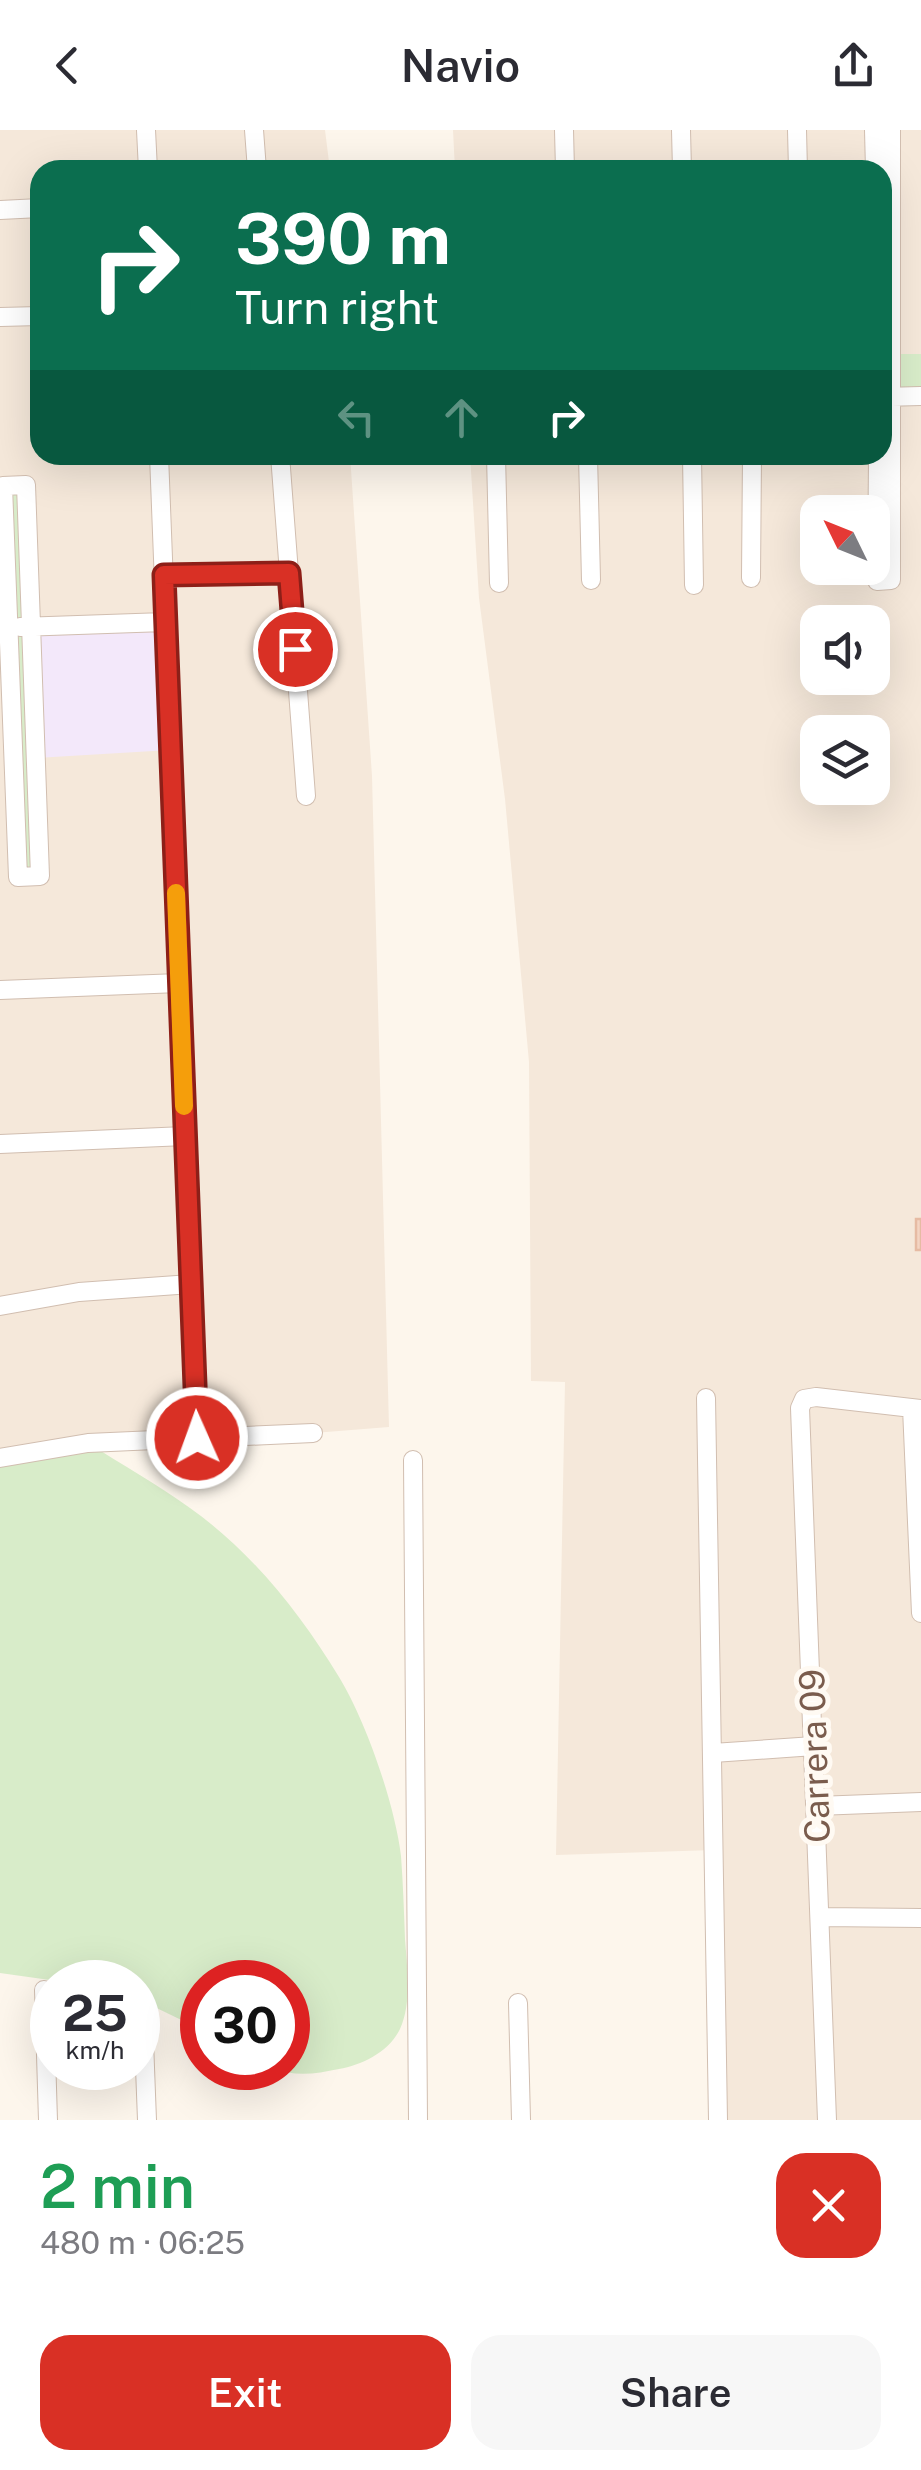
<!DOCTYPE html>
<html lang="en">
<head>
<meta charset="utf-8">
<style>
  :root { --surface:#fff; --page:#f7f7f7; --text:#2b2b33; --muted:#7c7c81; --accent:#d93025 }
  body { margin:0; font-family:"Public Sans",sans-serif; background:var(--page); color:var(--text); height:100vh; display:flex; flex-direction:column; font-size:38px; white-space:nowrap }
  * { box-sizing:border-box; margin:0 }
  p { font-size:32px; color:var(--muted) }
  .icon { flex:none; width:55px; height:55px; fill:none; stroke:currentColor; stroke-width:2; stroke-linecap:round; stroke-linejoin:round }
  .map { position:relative; height:1990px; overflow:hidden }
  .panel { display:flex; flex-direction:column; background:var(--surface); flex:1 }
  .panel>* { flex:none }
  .top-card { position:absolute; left:30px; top:30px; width:862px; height:305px; border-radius:30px; box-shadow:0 10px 40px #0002; background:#0b6e4f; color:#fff; overflow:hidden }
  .needle { width:65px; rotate:313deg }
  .buttons { position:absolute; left:800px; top:365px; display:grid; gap:20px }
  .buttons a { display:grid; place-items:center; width:90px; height:90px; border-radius:20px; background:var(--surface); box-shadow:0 10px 40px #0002; font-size:50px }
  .speed { position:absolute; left:30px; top:1830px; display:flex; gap:20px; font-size:50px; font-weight:700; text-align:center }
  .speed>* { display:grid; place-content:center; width:130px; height:130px; border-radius:50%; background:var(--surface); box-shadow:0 10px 40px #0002; line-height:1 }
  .speed small { font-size:25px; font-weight:400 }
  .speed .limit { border:15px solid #d22; background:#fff; color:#111 }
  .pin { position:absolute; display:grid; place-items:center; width:85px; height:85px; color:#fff; margin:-42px; border:5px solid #fff; border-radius:50%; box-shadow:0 2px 10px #0007 }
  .me { position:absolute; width:110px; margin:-55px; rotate:358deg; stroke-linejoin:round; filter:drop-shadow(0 0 8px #0008) }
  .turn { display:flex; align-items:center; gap:35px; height:210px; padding:0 40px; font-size:45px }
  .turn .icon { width:130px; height:130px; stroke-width:2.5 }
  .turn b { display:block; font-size:70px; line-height:85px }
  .lanes { display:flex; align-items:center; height:95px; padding:0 40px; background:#0003; justify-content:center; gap:50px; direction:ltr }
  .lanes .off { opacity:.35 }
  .round { display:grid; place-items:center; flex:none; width:105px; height:105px; border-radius:30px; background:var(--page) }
  .head { display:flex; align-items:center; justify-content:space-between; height:170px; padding:0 40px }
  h1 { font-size:60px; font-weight:600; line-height:75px; color:#1e9e55 }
  .action { display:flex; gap:20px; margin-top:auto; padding:20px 40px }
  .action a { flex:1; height:115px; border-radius:30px; background:var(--accent); color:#fff; font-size:40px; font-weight:600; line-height:115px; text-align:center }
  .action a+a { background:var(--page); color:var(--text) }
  header { display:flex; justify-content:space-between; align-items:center; height:130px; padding:0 40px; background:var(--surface); font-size:45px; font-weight:600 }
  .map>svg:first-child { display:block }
  .residential { fill:#f5e8da; fill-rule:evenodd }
  .education { fill:#f3e8fa }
  .green { fill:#d8ecc9 }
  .building { fill:#f3d5c3; stroke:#e6bba3; stroke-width:2.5 }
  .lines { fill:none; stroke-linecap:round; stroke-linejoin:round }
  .street-casing { stroke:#d1beb0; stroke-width:20 }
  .street { stroke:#fff; stroke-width:18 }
  .route-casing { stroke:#8d1f18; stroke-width:25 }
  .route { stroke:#d93025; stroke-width:18 }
  .slow { stroke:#f59e0b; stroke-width:18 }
  .labels { text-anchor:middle; stroke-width:10; stroke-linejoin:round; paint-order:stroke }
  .street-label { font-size:35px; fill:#7a5c4d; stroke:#fffaf3 }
</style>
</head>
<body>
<header><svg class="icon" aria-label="back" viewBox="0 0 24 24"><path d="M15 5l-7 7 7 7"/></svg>Navio<svg class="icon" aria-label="share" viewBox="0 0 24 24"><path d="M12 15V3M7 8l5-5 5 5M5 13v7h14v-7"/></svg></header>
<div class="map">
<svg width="921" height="1990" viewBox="0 0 921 1990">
  <rect width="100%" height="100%" fill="#fdf6ec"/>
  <path class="residential" d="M0 0H325L330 40H40V325H350L372 646 389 1297 0 1328Z
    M453 0H921V1990H718L714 1720 556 1725 565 1252 531 1251 529 932 505 669 479 468 470 325H882V40H455ZM818 382H872V438H818ZM818 492H872V548H818ZM818 602H872V658H818Z"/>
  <path class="education" d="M165 492 170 620 36 628 31 496Z"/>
  <path class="green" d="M891 224H921V266L891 267Z
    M26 355 40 746 18 747 3 356Z
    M88 1313C121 1334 157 1354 190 1378 252 1422 300 1483 339 1547 366 1591 395 1675 401 1726 403 1753 404 1782 405 1809 407 1837 412 1873 400 1899 389 1922 362 1935 339 1939 315 1944 295 1947 272 1938H288V1852H202V1900L138 1869V1852H64L0 1843V1328Z"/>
  <path class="building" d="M916 1089H921V1120H916Z"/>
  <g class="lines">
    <g class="street-casing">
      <path id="street" d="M146 0 148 40
        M254 0 257 40
        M564 0 565 40
        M681 0 682 40
        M797 0 798 40
        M874 0 875 40
        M0 80 40 78
        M0 187 40 186
        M883 267 921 266
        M159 325 197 1308
        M280 325 306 666
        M496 325 499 453
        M588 325 591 450
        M692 325 694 455
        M878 325 877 451 891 450V0
        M26 355 40 746 18 747 3 356Z
        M163 445 289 443
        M751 448 752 325
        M20 497 165 492
        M0 860 179 853
        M0 1014 185 1006
        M0 1176 79 1162 191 1154
        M706 1268 718 1990
        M912 1278 921 1483
        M0 1328 88 1313 313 1303
        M413 1330 418 1990
        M713 1623 814 1616
        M817 1676 921 1672
        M821 1787 921 1788
        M44 1860 48 1990
        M518 1873 521 1990
        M143 1885 147 1990
        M827 1990 800 1278 804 1269 816 1267 921 1279"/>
    </g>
    <use href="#street" class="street"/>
  </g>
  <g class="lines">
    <g class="route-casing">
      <path id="route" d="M197 1308 164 445 289 443 295 519"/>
    </g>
    <use href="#route" class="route"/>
    <path class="slow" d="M176 763 184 976"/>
  </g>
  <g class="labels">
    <g class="street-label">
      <text transform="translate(815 1626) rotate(-92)" y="12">Carrera 09</text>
    </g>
  </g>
</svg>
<div class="buttons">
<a><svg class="needle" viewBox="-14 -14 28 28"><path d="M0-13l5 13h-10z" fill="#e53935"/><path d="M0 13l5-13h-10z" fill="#7c7c81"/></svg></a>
<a><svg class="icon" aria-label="sound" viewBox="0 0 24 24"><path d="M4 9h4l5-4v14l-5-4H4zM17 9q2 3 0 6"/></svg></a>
<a><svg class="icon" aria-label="layers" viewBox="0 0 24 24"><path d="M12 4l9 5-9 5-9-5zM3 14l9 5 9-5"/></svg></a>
</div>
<div class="speed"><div>25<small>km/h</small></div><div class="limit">30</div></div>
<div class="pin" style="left:295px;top:519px;background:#d93025"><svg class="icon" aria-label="arrive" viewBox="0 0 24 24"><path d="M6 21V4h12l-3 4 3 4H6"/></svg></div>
<svg class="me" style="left:197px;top:1308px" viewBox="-20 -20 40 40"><circle r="17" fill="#d93025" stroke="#fff" stroke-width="3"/><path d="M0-11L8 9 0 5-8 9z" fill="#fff"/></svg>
<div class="top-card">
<div class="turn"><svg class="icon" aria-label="right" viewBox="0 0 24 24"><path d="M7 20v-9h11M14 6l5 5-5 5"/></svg><div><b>390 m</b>Turn right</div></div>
<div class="lanes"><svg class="icon off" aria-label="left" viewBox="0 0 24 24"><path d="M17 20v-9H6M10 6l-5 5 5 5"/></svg><svg class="icon off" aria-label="ahead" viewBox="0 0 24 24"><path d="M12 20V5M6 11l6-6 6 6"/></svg><svg class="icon" aria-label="right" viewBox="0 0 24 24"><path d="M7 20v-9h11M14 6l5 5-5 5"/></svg></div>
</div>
</div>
<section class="panel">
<div class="head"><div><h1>2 min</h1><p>480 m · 06:25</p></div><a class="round" style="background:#d93025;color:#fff"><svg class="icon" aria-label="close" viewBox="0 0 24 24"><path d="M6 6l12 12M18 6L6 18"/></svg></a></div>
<div class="action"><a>Exit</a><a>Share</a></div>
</section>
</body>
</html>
